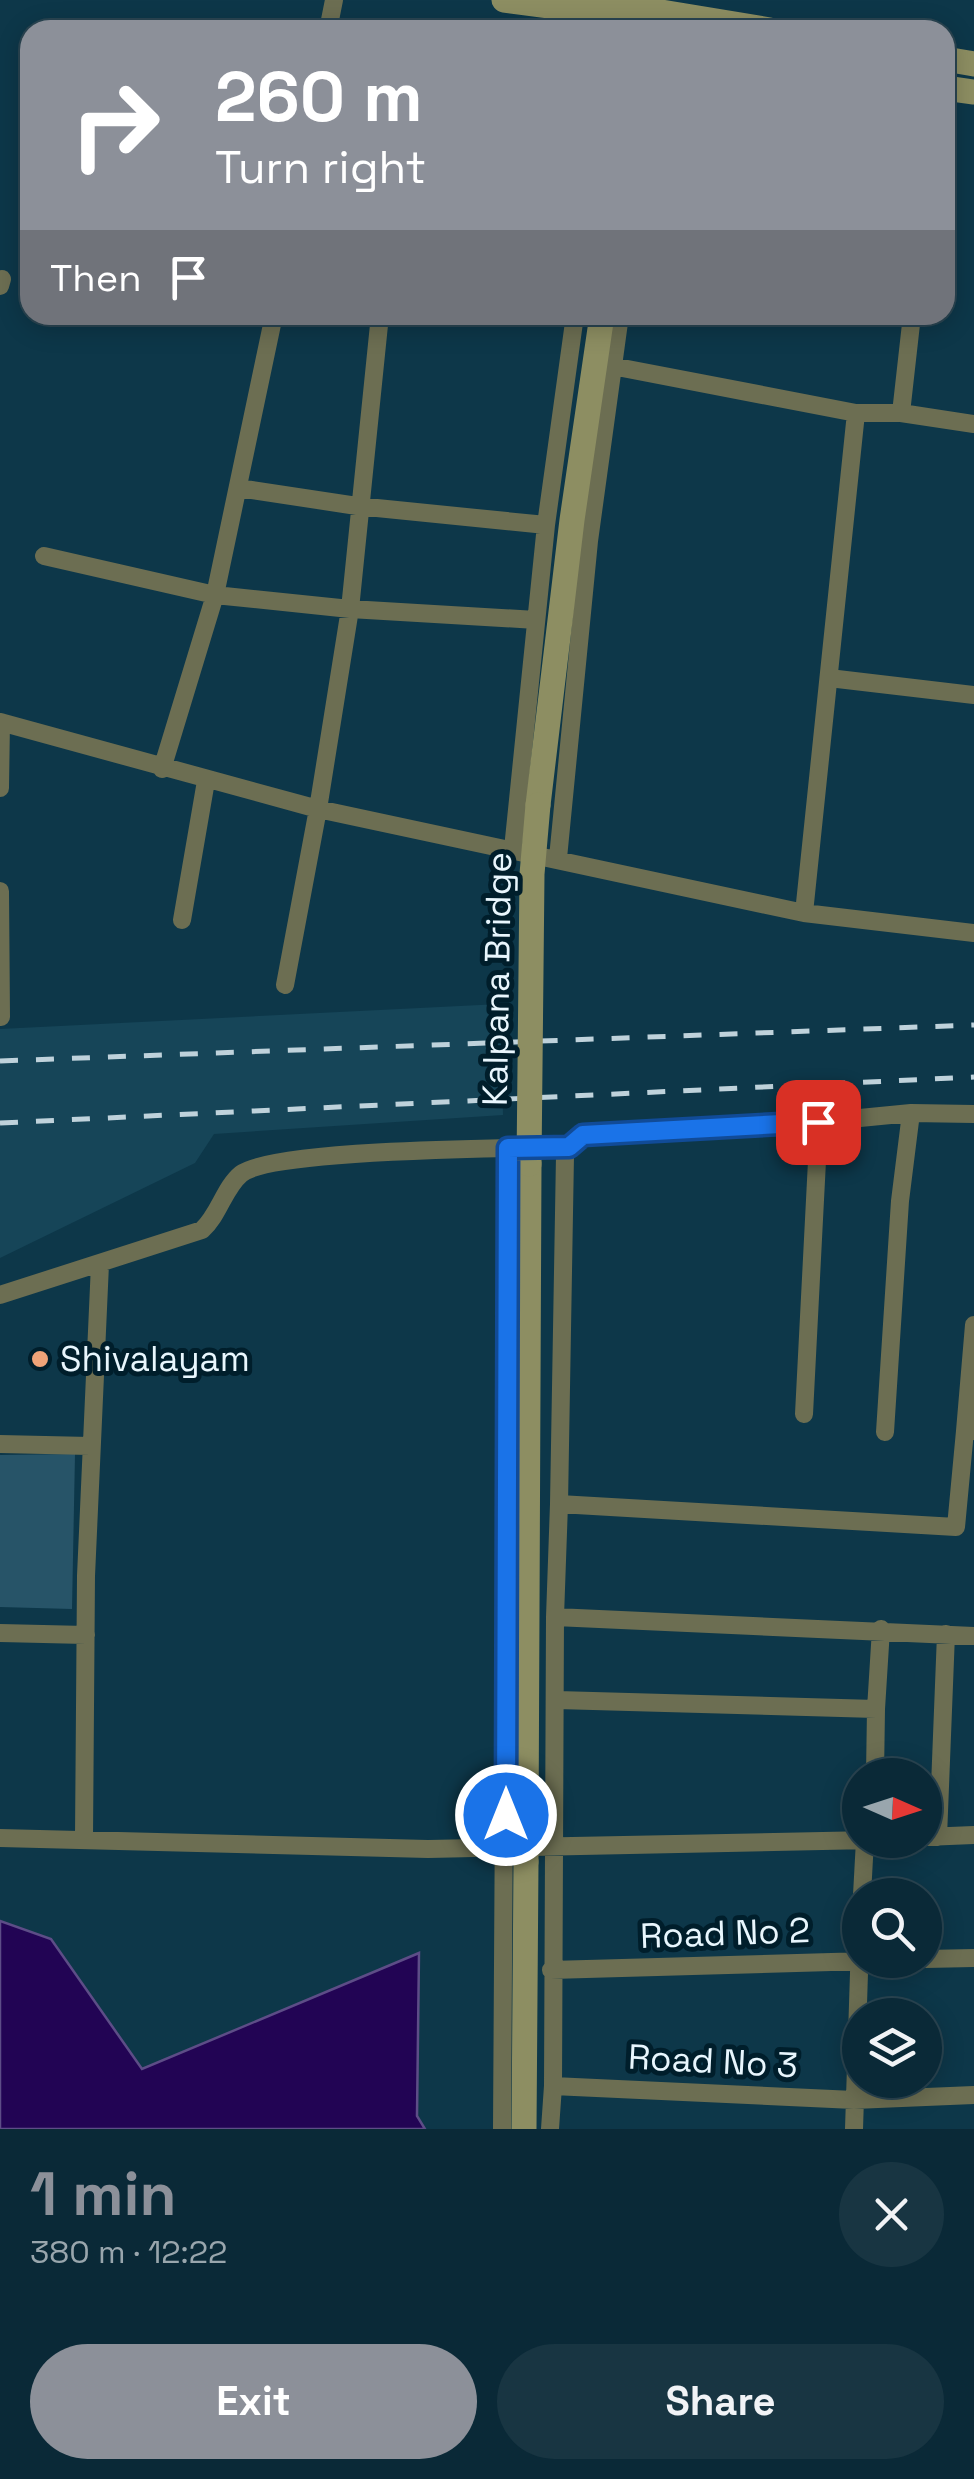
<!DOCTYPE html>
<html lang="en">
<head>
<meta charset="utf-8">
<style>
  :root { --surface:#0a2937; --page:#183542; --text:#f1f3f6; --muted:#99a6ad; --line:#2a4552; --accent:#8c9099 }
  body { margin:0; font-family:"Space Grotesk",sans-serif; background:var(--page); color:var(--text); height:100vh; display:flex; flex-direction:column; font-size:38px; white-space:nowrap }
  * { box-sizing:border-box; margin:0 }
  p { font-size:32px; color:var(--muted) }
  .icon { flex:none; width:55px; height:55px; fill:none; stroke:currentColor; stroke-width:2; stroke-linecap:round; stroke-linejoin:round }
  .map { position:relative; height:2129px; overflow:hidden }
  .details { display:flex; flex-direction:column; background:var(--surface); flex:1 }
  .details>* { flex:none }
  .hud { position:absolute; left:20px; top:20px; width:935px; height:305px; border-radius:30px; box-shadow:0 5px 25px #0003,0 0 0 2px var(--line); background:#8c9099; color:#fff; overflow:hidden }
  .needle { width:65px; rotate:93deg }
  .tools { position:absolute; left:842px; top:1758px; display:grid; gap:20px }
  .tools a { display:grid; place-items:center; width:100px; height:100px; border-radius:50%; background:var(--surface); box-shadow:0 5px 25px #0003,0 0 0 2px var(--line); font-size:50px }
  .pin { position:absolute; display:grid; place-items:center; width:85px; height:85px; color:#fff; margin:-42px; border-radius:20px; box-shadow:0 5px 15px #0006 }
  .me { position:absolute; width:110px; margin:-55px; rotate:0deg; stroke-linejoin:round; filter:drop-shadow(0 0 8px #0008) }
  .turn { display:flex; align-items:center; gap:35px; height:210px; padding:0 30px; font-size:45px }
  .turn .icon { width:130px; height:130px; stroke-width:2.5 }
  .turn b { display:block; font-size:70px; line-height:85px }
  .then { display:flex; align-items:center; height:95px; padding:0 30px; background:#0003; gap:20px; font-size:38px }
  .round { display:grid; place-items:center; flex:none; width:105px; height:105px; border-radius:52px; background:var(--page) }
  .overview { display:flex; align-items:center; justify-content:space-between; height:170px; padding:0 30px }
  h1 { font-size:60px; font-weight:700; line-height:75px; color:var(--accent) }
  .primary-button { display:flex; gap:20px; margin-top:auto; padding:20px 30px }
  .primary-button a { flex:1; height:115px; border-radius:60px; background:var(--accent); color:#fff; font-size:40px; font-weight:700; line-height:115px; text-align:center }
  .primary-button a+a { background:var(--page); color:var(--text) }
  .map>svg:first-child { display:block }
  .built { fill:#164558 }
  .green { fill:#275468 }
  .water { fill:#220454; stroke:#5d4d87; stroke-width:2.5 }
  .lines { fill:none; stroke-linecap:round; stroke-linejoin:round }
  .minor { stroke:#6c6e52; stroke-width:18 }
  .secondary { stroke:#8d8e62; stroke-width:25 }
  .rail { stroke:#bfd2db; stroke-width:5; stroke-dasharray:18 18; stroke-linecap:butt }
  .secondary-bridge { stroke:#8d8e62; stroke-width:25 }
  .route-casing { stroke:#114b97; stroke-width:25 }
  .route { stroke:#1a73e8; stroke-width:18 }
  .poi-dot { fill:#efa378; stroke:#001e2b; stroke-width:4 }
  .labels { text-anchor:middle; stroke-width:10; stroke-linejoin:round; paint-order:stroke }
  .street-label { font-size:35px; fill:#e8f6fd; stroke:#001e2b }
  .poi-label { font-size:35px; fill:#e8f6fd; stroke:#001e2b; text-anchor:start }
</style>
</head>
<body>
<div class="map">
<svg width="974" height="2129" viewBox="0 0 974 2129">
  <rect width="100%" height="100%" fill="#0d3749"/>
  <path class="built" d="M500 1004 503 1115 214 1134 195 1163 0 1258V1029Z"/>
  <path class="green" d="M75 1454 72 1609 0 1607V1455Z"/>
  <path class="water" d="M0 1921 51 1939 142 2069 419 1953 417 2116 425 2129H0Z"/>
  <g class="lines">
    <path class="minor" d="M328 30 334 0
      M0 286 2 279
      M274 315 215 595 350 609 536 620
      M380 315 350 609 318 809 804 913
      M612 366 856 413
      M901 413 912 315
      M974 424 901 413H856L804 913 974 933
      M238 488 357 506 546 525
      M44 556 215 595 162 769
      M829 678 974 695
      M0 722 318 809 285 985
      M0 788 1 722
      M513 849 546 525 575 315
      M558 858 589 541 620 315
      M0 891 1 1017
      M182 920 206 781
      M0 1295 202 1230C219 1215 224 1188 241 1174 272 1149 517 1148 569 1147
      M974 1325 965 1431H974
      M804 1414 819 1122 911 1113
      M885 1432 900 1201 911 1113 974 1114
      M0 1444 90 1446
      M559 1504 565 1155 572 1142 596 1134 819 1122
      M555 1617 559 1504 956 1527 965 1431
      M0 1633 86 1635
      M557 1700 876 1709 881 1629
      M875 1775 876 1709
      M925 1837 974 1835
      M938 1837 946 1634
      M0 1838 428 1849 871 1840
      M84 1838 86 1576 100 1264
      M862 1895 865 1840
      M925 1959 974 1958
      M551 1970 901 1960
      M553 2086 555 1617 974 1636
      M502 2129 508 1148
      M550 2129 553 2086 854 2100 974 2095
      M854 2129 860 1942"/>
    <path class="secondary" d="M504 0 565 8 592 1 628 9
      M565 8 586 21 622 26
      M655 11 770 30
      M623 30 624 14 639 4 655 11 658 30
      M945 59 974 64
      M945 88 974 92
      M538 805 572 520 602 315
      M526 1834 529 1164
      M524 2129 526 1862"/>
    <path class="rail" d="M0 1061 974 1025
      M0 1123 974 1077"/>
    <path class="secondary-bridge" d="M529 1164 532 874 538 805
      M526 1862V1834"/>
  </g>
  <g class="lines">
    <g class="route-casing">
      <path id="route" d="M506 1815 508 1148 569 1147 583 1135 818 1122"/>
    </g>
    <use href="#route" class="route"/>
  </g>
  <circle class="poi-dot" cx="40" cy="1359" r="10"/>
  <g class="labels">
    <g class="street-label">
      <text transform="translate(497 979) rotate(-89)" y="12">Kalpana Bridge</text>
      <text transform="translate(725 1933) rotate(-2)" y="12">Road No 2</text>
      <text transform="translate(713 2061) rotate(3)" y="12">Road No 3</text>
    </g>
    <g class="poi-label">
      <text x="60" y="1371">Shivalayam</text>
    </g>
  </g>
</svg>
<div class="tools">
<a><svg class="needle" viewBox="-14 -14 28 28"><path d="M0-13l5 13h-10z" fill="#e53935"/><path d="M0 13l5-13h-10z" fill="#99a6ad"/></svg></a>
<a><svg class="icon" aria-label="search" viewBox="0 0 24 24"><circle cx="10" cy="10" r="6"/><path d="M15 15l6 6"/></svg></a>
<a><svg class="icon" aria-label="layers" viewBox="0 0 24 24"><path d="M12 4l9 5-9 5-9-5zM3 14l9 5 9-5"/></svg></a>
</div>
<div class="pin" style="left:818px;top:1122px;background:#d93025"><svg class="icon" aria-label="arrive" viewBox="0 0 24 24"><path d="M6 21V4h12l-3 4 3 4H6"/></svg></div>
<svg class="me" style="left:506px;top:1815px" viewBox="-20 -20 40 40"><circle r="17" fill="#1a73e8" stroke="#fff" stroke-width="3"/><path d="M0-11L8 9 0 5-8 9z" fill="#fff"/></svg>
<div class="hud">
<div class="turn"><svg class="icon" aria-label="right" viewBox="0 0 24 24"><path d="M7 20v-9h11M14 6l5 5-5 5"/></svg><div><b>260 m</b>Turn right</div></div>
<div class="then">Then<svg class="icon" aria-label="arrive" viewBox="0 0 24 24"><path d="M6 21V4h12l-3 4 3 4H6"/></svg></div>
</div>
</div>
<section class="details">
<div class="overview"><div><h1>1 min</h1><p>380 m · 12:22</p></div><a class="round"><svg class="icon" aria-label="close" viewBox="0 0 24 24"><path d="M6 6l12 12M18 6L6 18"/></svg></a></div>
<div class="primary-button"><a>Exit</a><a>Share</a></div>
</section>
</body>
</html>
